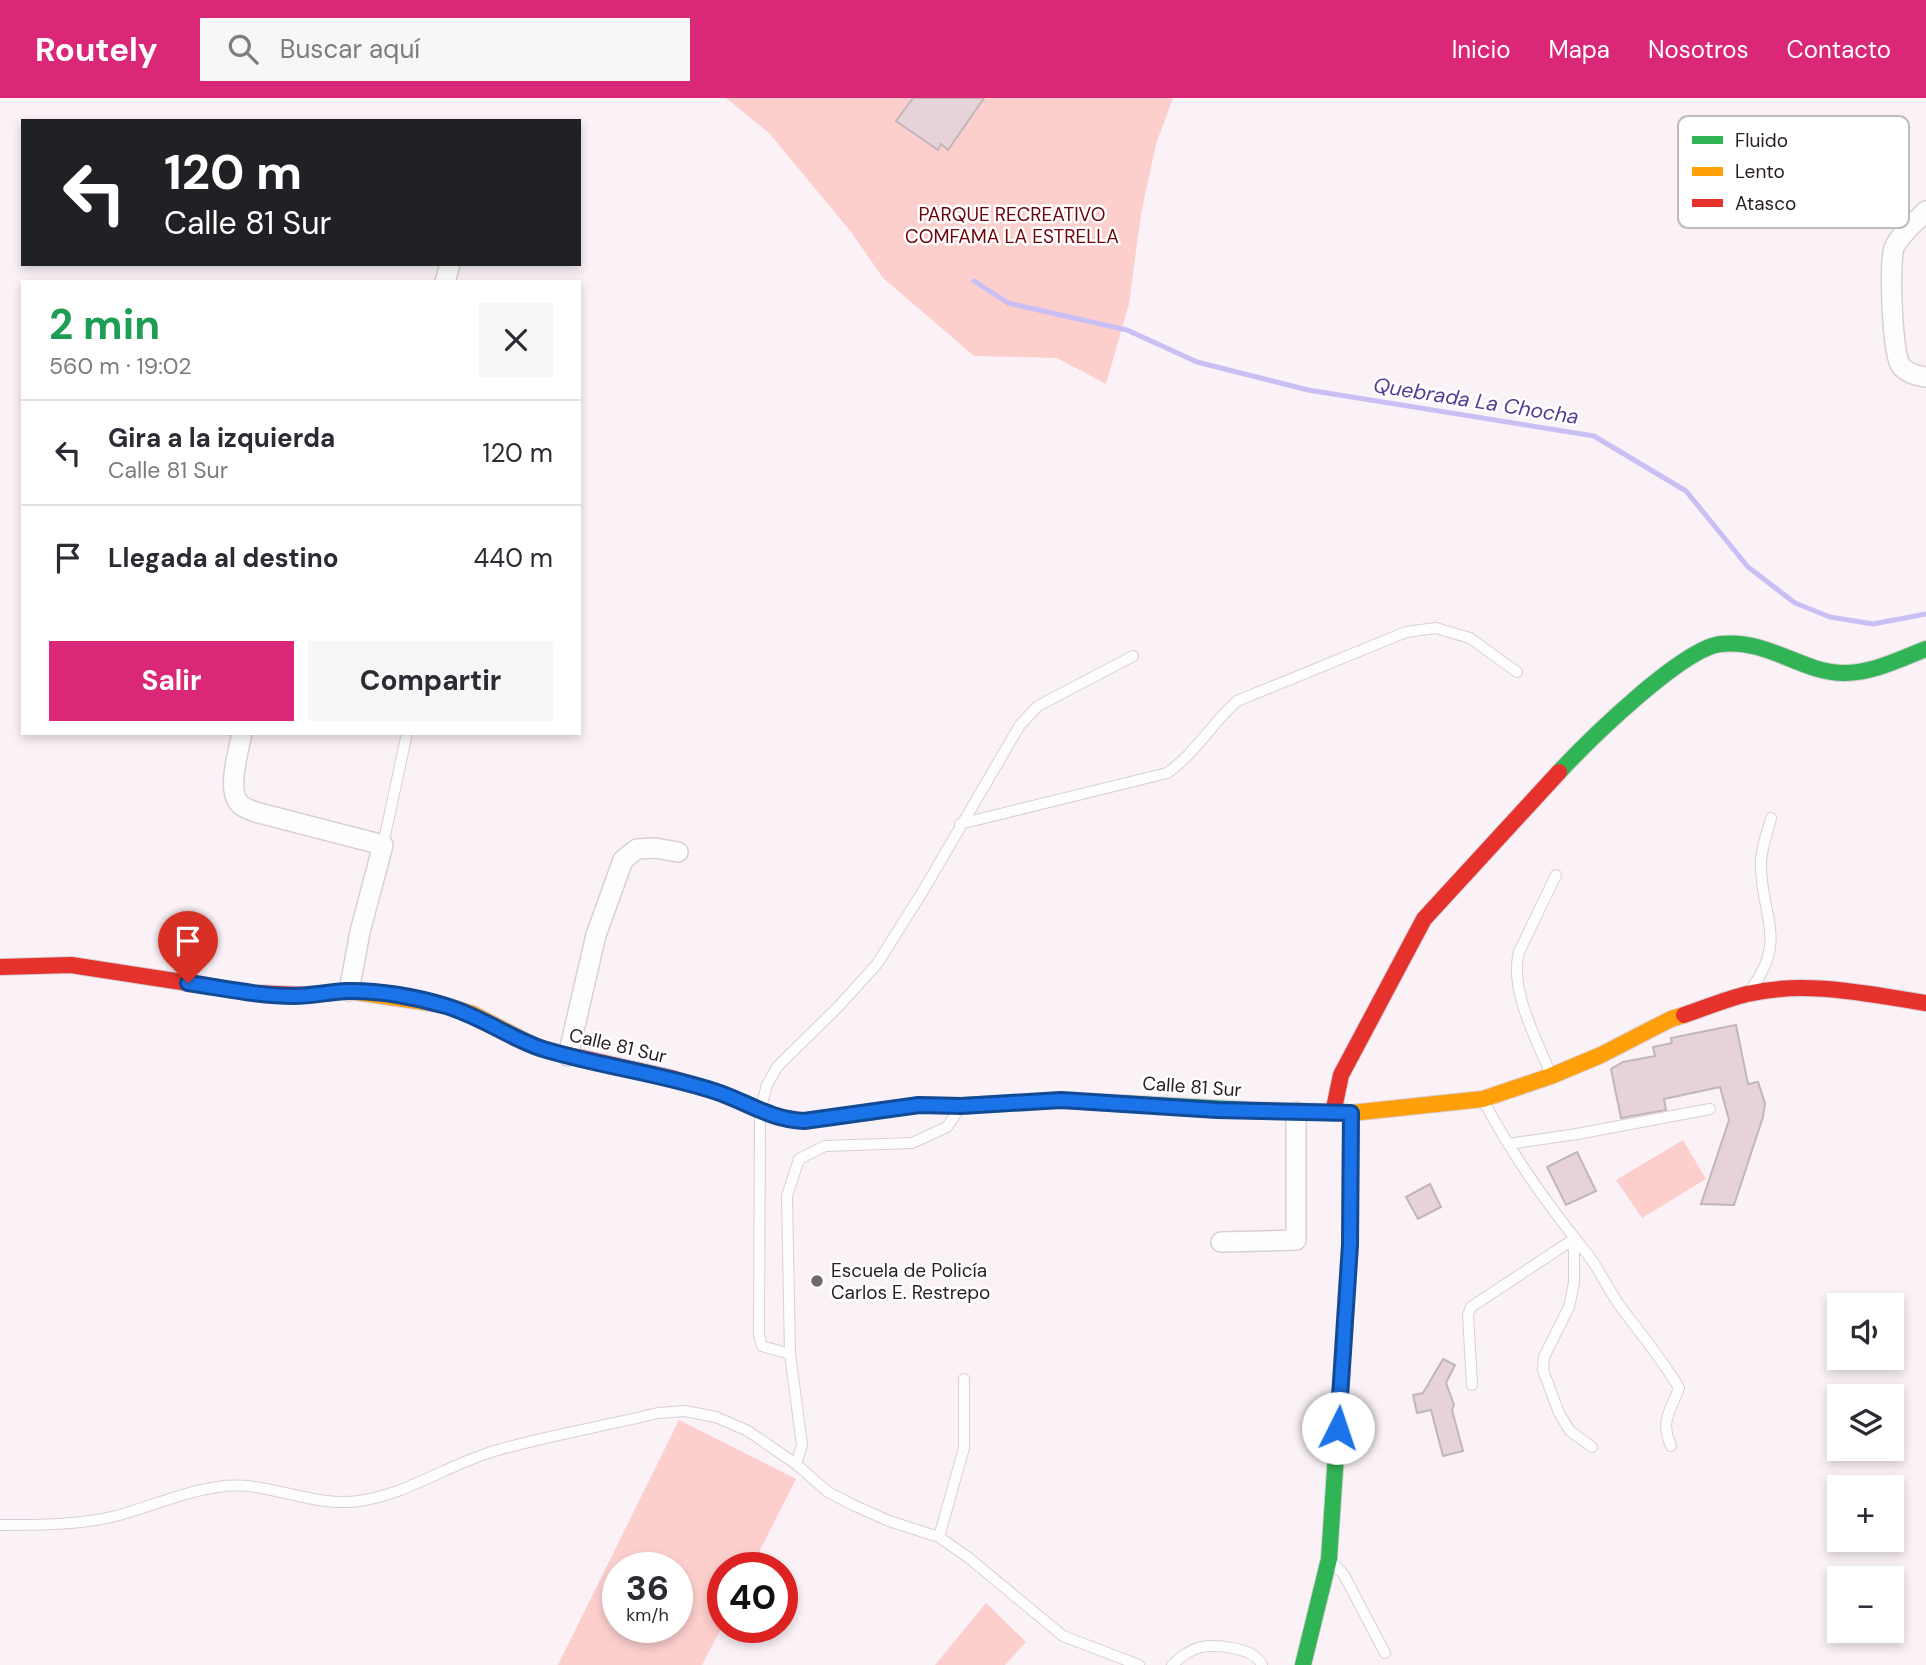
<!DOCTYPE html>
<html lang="es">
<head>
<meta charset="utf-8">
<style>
  :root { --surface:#fff; --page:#f7f7f7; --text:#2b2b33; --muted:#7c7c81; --line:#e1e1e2; --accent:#db2777 }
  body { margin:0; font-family:"DM Sans",sans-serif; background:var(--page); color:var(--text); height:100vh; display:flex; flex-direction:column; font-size:26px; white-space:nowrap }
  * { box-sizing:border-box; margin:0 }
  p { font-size:23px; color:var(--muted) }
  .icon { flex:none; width:38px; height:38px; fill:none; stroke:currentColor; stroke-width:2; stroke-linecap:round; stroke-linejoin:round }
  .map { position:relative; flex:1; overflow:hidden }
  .side { position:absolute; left:21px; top:182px; width:560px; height:455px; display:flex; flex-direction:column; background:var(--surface); border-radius:0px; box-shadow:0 4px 10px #0003 }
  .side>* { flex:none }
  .top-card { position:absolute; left:21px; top:21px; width:560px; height:147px; border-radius:0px; box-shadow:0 4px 10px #0003; background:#202124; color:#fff; overflow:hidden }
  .buttons { position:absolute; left:1827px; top:1195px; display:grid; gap:14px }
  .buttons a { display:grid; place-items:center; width:77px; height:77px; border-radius:0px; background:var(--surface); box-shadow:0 4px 10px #0003; font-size:35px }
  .speed { position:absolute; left:602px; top:1454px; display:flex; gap:14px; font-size:35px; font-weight:700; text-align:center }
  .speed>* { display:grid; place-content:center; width:91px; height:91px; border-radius:50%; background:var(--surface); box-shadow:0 4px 10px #0003; line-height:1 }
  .speed small { font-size:18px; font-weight:400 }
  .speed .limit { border:10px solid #d22; background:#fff; color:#111 }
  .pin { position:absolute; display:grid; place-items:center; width:60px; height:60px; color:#fff; margin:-72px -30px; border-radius:50% 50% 50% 0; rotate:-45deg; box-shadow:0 0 7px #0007 }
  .pin .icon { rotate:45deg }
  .me { position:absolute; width:77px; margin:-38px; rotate:4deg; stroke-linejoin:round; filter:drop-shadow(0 0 5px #0008) }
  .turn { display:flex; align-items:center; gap:24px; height:147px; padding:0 28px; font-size:32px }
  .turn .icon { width:91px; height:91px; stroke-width:2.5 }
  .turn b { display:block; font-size:49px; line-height:60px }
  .round { display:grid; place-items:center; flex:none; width:74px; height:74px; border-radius:0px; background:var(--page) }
  .summary { display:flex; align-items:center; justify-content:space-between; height:119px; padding:0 28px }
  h1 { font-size:42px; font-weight:700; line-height:52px; color:#1e9e55 }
  .button { display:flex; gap:14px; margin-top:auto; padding:14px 28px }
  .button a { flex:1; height:80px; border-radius:0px; background:var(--accent); color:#fff; font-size:28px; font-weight:700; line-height:80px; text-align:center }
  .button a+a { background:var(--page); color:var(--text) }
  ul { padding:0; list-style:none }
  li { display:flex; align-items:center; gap:21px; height:105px; padding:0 28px; border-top:2px solid var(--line) }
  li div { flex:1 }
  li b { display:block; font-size:26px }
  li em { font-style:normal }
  header { display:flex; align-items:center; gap:42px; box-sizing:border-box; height:98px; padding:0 35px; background:var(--accent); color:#fff }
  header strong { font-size:33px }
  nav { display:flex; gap:38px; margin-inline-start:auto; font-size:24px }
  .search { width:490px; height:63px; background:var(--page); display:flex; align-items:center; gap:18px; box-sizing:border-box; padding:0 24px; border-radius:0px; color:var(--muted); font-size:26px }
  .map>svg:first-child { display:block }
  .green { fill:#fccfcd; fill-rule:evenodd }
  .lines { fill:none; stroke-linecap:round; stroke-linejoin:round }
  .stream { stroke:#cabff5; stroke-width:5 }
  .building { fill:#e6d2d8; stroke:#c1b6ba; stroke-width:2 }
  .lane-casing { stroke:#d9cfd6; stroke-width:12 }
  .street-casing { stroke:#d9cfd6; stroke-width:22 }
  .fast-casing { stroke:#d9cfd6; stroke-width:18 }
  .slow-casing { stroke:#d9cfd6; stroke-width:18 }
  .jam-casing { stroke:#d9cfd6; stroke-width:18 }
  .lane { stroke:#fefdfe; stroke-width:10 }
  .street { stroke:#fefdfe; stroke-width:19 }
  .fast { stroke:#30b455; stroke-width:16 }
  .slow { stroke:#ff9f0a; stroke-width:16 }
  .jam { stroke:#e5322d; stroke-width:16 }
  .route-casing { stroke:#114b97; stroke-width:18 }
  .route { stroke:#1a73e8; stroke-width:12 }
  .poi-dot { fill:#72676e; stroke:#fff; stroke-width:2.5 }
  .labels { text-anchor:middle; stroke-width:5; stroke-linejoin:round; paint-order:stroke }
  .park-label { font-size:19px; fill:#6f030a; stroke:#fff }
  .street-label { font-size:19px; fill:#291c25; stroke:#fff }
  .poi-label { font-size:19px; fill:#291c25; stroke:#fff; text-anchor:start }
  .water-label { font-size:21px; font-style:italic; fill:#533d94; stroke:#fff }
  .key { fill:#fff; stroke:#bfbbbe; stroke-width:2 }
  .key-label { font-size:19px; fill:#291c25 }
</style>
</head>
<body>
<header>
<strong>Routely</strong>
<div class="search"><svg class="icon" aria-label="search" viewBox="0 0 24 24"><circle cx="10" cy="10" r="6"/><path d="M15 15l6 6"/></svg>Buscar aquí</div>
<nav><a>Inicio</a><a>Mapa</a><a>Nosotros</a><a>Contacto</a></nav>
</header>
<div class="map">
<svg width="1926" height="1567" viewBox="0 0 1926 1567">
  <rect width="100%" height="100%" fill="#faf2f7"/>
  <path class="green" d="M726 0H1173L1156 46 1141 116 1129 206 1106 286 1057 260 974 258 883 180 851 134 769 35Z
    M1683 1042 1706 1081 1642 1120 1616 1082Z
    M679 1322 796 1381 751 1470H723V1527L702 1567H558ZM618 1470H677V1530H618Z
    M986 1505 1026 1544 1005 1567H935Z"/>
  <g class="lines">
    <path class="stream" d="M974 183 1008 205 1127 232 1197 264 1308 292 1594 338 1686 393 1748 469 1795 505 1830 519 1873 526 1926 516"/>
  </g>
  <path class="building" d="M913 0H984L948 52 941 46 938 52 896 23Z
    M1736 927 1748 986 1758 984 1765 1005 1763 1019 1734 1107 1701 1106 1729 1022 1720 989 1664 1001 1666 1012 1621 1020 1611 971 1623 964 1655 958 1653 949 1672 945 1671 940Z
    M1577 1054 1596 1093 1566 1107 1547 1069Z
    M1430 1086 1441 1109 1418 1121 1406 1099Z
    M1443 1261 1455 1267 1446 1285 1454 1307 1452 1312 1463 1353 1443 1358 1431 1312 1417 1315 1413 1297 1423 1295Z"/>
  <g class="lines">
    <g class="lane-casing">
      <path id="lane" d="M960 726 1167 675C1195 656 1212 625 1237 603L1406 534 1436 530 1470 540 1517 574
        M383 747 407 635
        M1752 890C1787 841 1762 820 1761 769 1760 753 1767 736 1771 720
        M1551 977C1537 942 1509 892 1519 854L1556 777
        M1483 1002C1511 1055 1547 1106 1585 1153 1599 1170 1607 1190 1620 1208 1640 1235 1662 1261 1679 1290 1670 1314 1660 1323 1671 1348
        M1508 1046 1577 1036 1710 1011
        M1574 1141V1185L1569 1209 1544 1259 1543 1272 1559 1315 1570 1333 1592 1349
        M790 1256 762 1248 759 1237 760 1013 767 987 777 969 838 909 877 866 923 793 1020 627 1038 608 1133 558
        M1472 1287 1468 1217 1471 1209 1574 1141
        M796 1366 802 1347 790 1256 787 1098 799 1061 825 1048 912 1045 947 1029 959 1011
        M0 1427C38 1427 79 1427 116 1418 150 1409 182 1394 218 1389 266 1381 311 1410 359 1403 409 1396 450 1365 498 1352 550 1337 605 1328 658 1315L685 1313 716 1319 748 1333 796 1366 828 1394 853 1407 889 1423 939 1439 969 1460 1063 1538 1139 1567
        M939 1439 964 1350V1281
        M1332 1464 1344 1477 1385 1555
        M1172 1567C1181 1559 1189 1552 1201 1549 1218 1546 1255 1550 1262 1567"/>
    </g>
    <g class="street-casing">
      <path id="street" d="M1926 113C1916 124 1900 136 1894 150 1889 165 1892 258 1901 268 1907 275 1918 278 1926 279
        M445 184 450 166
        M242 635C239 651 228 687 237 702 240 709 249 711 255 714L383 747 360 834 349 893
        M568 958 596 837 623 762 637 751 655 750 678 754
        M1221 1144 1296 1142V1014"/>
    </g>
    <g class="fast-casing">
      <path id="fast" d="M1559 674C1587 644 1682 550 1721 546 1769 541 1802 575 1844 575 1873 575 1900 561 1926 551
        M897 1010 919 1007 961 1008 1061 1002 1249 1012
        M1303 1567 1329 1461 1350 1147 1351 1015"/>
    </g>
    <g class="slow-casing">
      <path id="slow" d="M304 897 349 893 444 907 473 916 539 950 560 955
        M1249 1012 1351 1015 1483 1001 1551 978 1601 957 1671 921 1684 917"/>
    </g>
    <g class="jam-casing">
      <path id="jam" d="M0 869 71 867 253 895 304 897
        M1684 917C1705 910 1726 901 1747 896 1806 882 1867 896 1926 905
        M560 955 671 980 717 994 777 1019 804 1023 897 1010
        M1333 1015 1341 977 1424 821 1559 674"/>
    </g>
    <use href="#lane" class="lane"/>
    <use href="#street" class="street"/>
    <use href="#fast" class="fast"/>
    <use href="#slow" class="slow"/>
    <use href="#jam" class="jam"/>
  </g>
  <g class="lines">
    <g class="route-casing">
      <path id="route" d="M188 885C223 890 258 898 294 898 311 898 329 894 347 893 378 892 416 899 446 908 481 918 509 940 543 951 599 968 658 975 714 993 746 1003 768 1021 804 1023L919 1007 961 1008 1061 1002 1217 1012 1351 1015 1350 1147 1338 1330"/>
    </g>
    <use href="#route" class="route"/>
  </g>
  <circle class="poi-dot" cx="817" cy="1183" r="7"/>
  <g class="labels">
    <g class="park-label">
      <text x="1012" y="123">PARQUE RECREATIVO<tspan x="1012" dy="22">COMFAMA LA ESTRELLA</tspan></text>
    </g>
    <g class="street-label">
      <text transform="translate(618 947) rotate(13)" y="7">Calle 81 Sur</text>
      <text transform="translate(1192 988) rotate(4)" y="7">Calle 81 Sur</text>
    </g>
    <g class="poi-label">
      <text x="831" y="1179">Escuela de Policía<tspan x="831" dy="22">Carlos E. Restrepo</tspan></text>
    </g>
    <g class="water-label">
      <text transform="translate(1476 303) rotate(9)" y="7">Quebrada La Chocha</text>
    </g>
  </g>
  <rect x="1678" y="18" width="231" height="112" rx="10" class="key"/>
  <rect x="1692" y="38" width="31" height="8" fill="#30b455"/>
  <rect x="1692" y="69" width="31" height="9" fill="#ff9f0a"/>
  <rect x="1692" y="101" width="31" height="8" fill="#e5322d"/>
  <g class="key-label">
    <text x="1735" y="49">Fluido</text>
    <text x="1735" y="80">Lento</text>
    <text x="1735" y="112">Atasco</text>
  </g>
</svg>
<div class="buttons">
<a><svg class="icon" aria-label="sound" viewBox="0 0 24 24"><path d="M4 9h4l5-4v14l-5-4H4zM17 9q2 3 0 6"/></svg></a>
<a><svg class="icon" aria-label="layers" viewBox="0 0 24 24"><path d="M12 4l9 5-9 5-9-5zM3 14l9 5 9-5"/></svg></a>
<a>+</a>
<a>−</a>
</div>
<div class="speed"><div>36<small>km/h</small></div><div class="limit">40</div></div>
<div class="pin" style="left:188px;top:885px;background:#d93025"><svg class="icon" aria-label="arrive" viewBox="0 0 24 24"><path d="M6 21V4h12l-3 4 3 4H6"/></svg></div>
<svg class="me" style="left:1338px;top:1330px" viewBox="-20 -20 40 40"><circle r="19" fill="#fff"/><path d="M0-13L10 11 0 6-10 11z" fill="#1a73e8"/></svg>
<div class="top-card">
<div class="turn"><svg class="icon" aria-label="left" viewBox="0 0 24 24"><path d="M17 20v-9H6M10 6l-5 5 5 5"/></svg><div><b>120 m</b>Calle 81 Sur</div></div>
</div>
<section class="side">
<div class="summary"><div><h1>2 min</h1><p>560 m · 19:02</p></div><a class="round"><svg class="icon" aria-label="close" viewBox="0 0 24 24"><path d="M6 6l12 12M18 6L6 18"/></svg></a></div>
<ul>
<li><svg class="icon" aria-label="left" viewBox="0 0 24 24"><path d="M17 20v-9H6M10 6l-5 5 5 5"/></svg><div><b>Gira a la izquierda</b><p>Calle 81 Sur</p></div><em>120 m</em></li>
<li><svg class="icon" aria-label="arrive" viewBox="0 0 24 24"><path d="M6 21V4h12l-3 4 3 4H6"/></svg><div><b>Llegada al destino</b></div><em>440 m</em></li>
</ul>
<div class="button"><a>Salir</a><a>Compartir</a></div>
</section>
</div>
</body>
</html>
